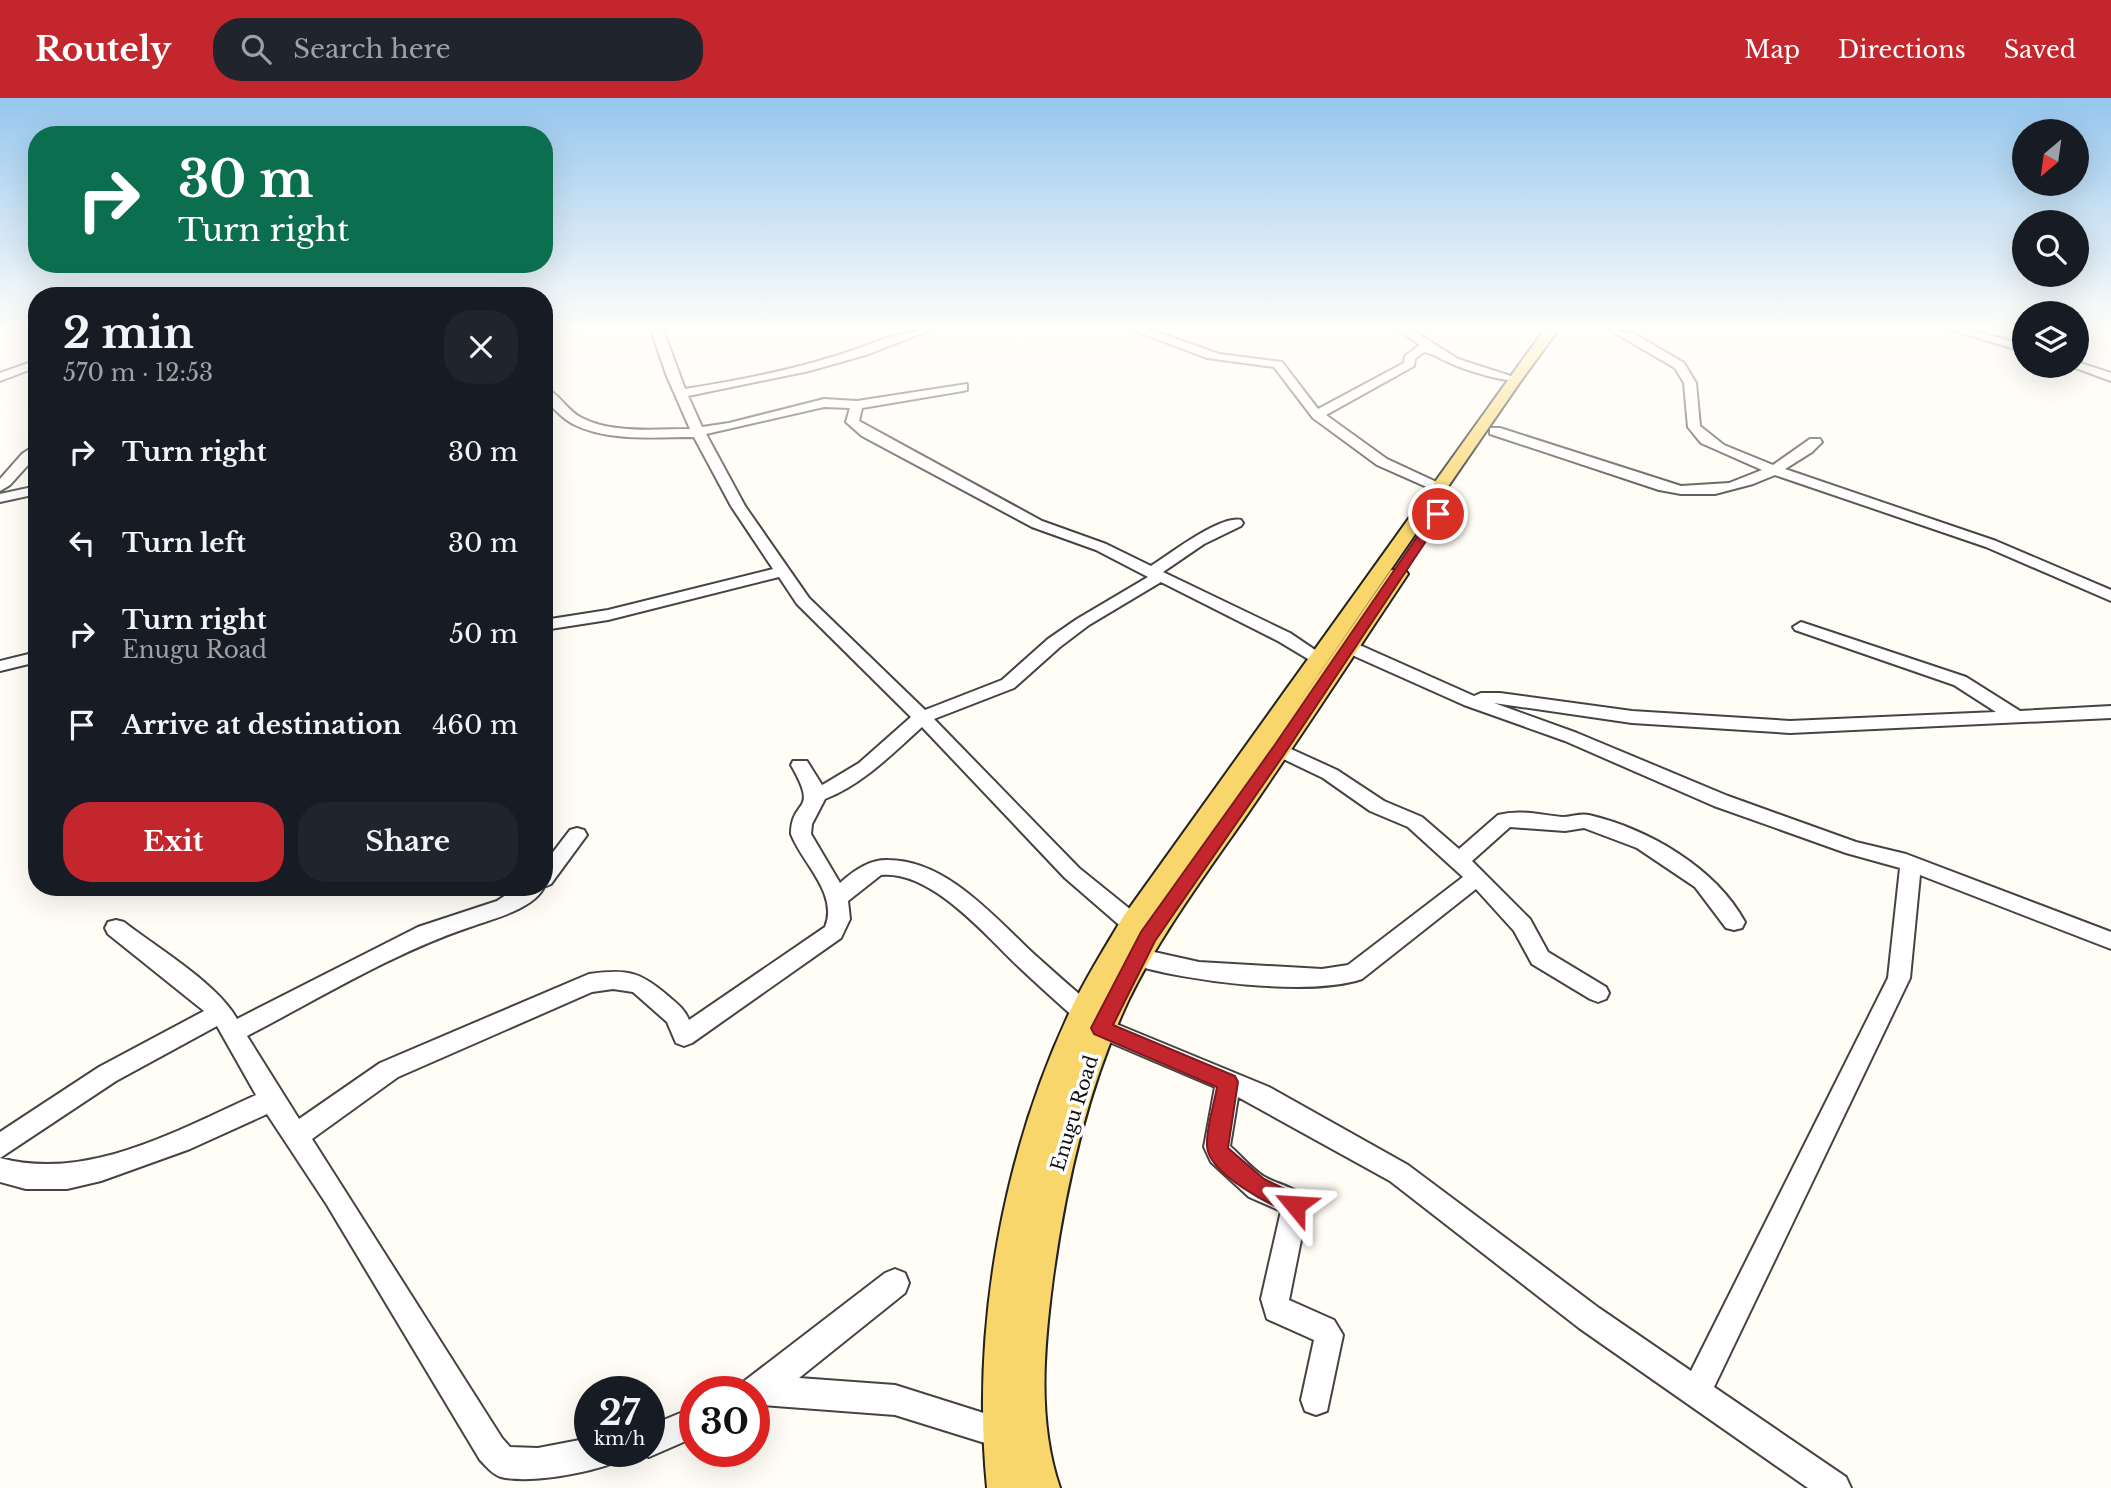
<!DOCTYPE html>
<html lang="en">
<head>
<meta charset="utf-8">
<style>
  :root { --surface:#171b24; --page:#20242c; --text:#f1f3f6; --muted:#9ea1a6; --accent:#c4262e }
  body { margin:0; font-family:"Libre Baskerville",serif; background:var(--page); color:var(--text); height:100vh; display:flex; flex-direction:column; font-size:26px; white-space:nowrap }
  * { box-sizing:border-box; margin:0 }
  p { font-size:23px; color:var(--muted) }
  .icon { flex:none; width:38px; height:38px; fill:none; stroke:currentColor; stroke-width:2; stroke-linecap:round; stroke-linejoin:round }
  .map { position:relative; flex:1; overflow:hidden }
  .panel { position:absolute; left:28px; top:189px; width:525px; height:609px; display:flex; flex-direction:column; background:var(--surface); border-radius:28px; box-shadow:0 7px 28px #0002 }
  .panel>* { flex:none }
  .hud { position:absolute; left:28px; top:28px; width:525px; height:147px; border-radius:28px; box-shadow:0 7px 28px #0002; background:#0b6e4f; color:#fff; overflow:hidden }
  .needle { width:46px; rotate:209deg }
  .tools { position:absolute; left:2012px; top:21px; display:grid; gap:14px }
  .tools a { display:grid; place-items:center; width:77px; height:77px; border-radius:50%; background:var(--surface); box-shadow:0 7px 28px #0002; font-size:35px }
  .speed { position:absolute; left:574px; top:1278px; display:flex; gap:14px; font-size:35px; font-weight:700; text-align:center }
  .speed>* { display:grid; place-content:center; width:91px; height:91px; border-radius:50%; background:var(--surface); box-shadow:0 7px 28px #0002; line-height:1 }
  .speed small { font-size:18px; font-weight:400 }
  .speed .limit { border:10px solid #d22; background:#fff; color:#111 }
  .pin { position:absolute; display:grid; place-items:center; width:60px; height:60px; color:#fff; margin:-30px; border:4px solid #fff; border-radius:50%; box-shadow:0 2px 7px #0007 }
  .me { position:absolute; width:77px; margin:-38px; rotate:297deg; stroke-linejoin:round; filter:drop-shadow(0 0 5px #0008) }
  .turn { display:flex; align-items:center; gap:24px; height:147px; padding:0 35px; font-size:32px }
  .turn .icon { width:91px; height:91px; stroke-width:2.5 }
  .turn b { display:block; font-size:49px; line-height:60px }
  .round { display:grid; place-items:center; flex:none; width:74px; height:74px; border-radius:28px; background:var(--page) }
  .summary { display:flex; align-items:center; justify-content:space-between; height:119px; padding:0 35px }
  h1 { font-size:42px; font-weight:700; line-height:52px }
  .cta { display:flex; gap:14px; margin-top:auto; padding:14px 35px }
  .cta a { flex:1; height:80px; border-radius:28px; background:var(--accent); color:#fff; font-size:28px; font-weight:700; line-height:80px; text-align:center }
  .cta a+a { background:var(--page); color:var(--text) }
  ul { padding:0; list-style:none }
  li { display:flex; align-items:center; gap:21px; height:91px; padding:0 35px }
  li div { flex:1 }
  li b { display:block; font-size:26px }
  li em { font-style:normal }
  header { display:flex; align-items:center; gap:42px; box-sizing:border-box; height:98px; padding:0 35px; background:var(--accent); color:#fff }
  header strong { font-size:33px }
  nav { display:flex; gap:38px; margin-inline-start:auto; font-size:24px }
  .search { width:490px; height:63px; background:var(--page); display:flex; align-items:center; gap:18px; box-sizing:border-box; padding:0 24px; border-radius:28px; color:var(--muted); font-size:26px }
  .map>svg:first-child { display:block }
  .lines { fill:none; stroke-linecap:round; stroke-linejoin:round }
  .minor-casing { stroke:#444; stroke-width:4 }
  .major-casing { stroke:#222; stroke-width:4 }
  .minor { fill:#fff; fill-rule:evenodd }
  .major { fill:#f9d66b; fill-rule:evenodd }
  .route { fill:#c4262e; stroke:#7f191e; stroke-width:2 }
  .labels { text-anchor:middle; stroke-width:7; stroke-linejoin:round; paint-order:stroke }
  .street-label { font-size:19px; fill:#111; stroke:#fff }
</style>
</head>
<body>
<header>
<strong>Routely</strong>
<div class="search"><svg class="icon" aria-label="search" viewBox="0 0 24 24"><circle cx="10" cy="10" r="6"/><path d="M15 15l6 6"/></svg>Search here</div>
<nav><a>Map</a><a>Directions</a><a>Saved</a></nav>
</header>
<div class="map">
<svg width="2111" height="1390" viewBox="0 0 2111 1390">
  <rect width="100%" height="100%" fill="#fffdf5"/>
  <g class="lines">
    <g class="minor-casing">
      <path id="minor" d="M651 232H663L685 291C735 283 784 274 832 259 864 250 898 232 930 232L869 256 809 273 688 298 702 329 729 325 824 301 857 303 967 286V292L963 293 862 310 859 323 1042 423 1106 446 1151 468C1170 456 1220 417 1241 422L1243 425 1241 428 1204 446 1163 474 1290 535 1327 560 1319 565 1313 564 1278 543 1161 484 1089 527 1060 549 1014 590 934 621 1079 770 1141 820 1144 826 1141 832 1133 834 1125 832 1065 780 922 629C892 656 863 686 825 701L812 726 811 736 840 785C853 773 870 761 888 762 947 762 995 820 1035 857 1054 874 1073 891 1092 907L1096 914 1092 921 1084 923 1076 921C1057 904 1038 887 1020 870 987 839 932 772 881 777L848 803 850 821 841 840 692 945 684 948 676 945 667 924 633 894 613 891 592 894 398 979 312 1041 502 1340 510 1349 538 1350 590 1340V1353H620L616 1364C589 1375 529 1386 501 1379 492 1376 487 1369 480 1362L327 1107 267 1016 190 1051 101 1083 67 1091H26L0 1084V1034L99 969 204 913 108 836 105 830 108 824 116 822 124 824C157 850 217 885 237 921L418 829 497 803 518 789H544C534 811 492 821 470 829 393 855 320 900 247 938L299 1021 380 965 589 876C626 871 639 873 667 897 676 905 684 910 689 922L825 829C839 796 802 765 791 736 791 699 820 717 791 667L793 663H807L822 687 824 686 859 665 911 619 797 506 779 479 608 522 544 532V522L608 512 773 471 731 408 694 339C656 339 608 344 573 326 562 320 553 310 544 300V289C559 295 567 313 582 320 612 336 657 331 690 331L666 276ZM824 309 850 310 846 324 862 338 1032 429 1096 452 1148 479 1077 521 1048 541 1002 582 925 612 809 500 745 408 706 336ZM217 928 256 997C178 1032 88 1084 0 1060L116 983Z
        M1133 232H1151L1219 256 1282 264 1318 311 1404 265 1405 258 1420 247 1399 232H1412L1458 261 1520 281C1512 287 1462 271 1450 265 1440 261 1435 256 1424 254L1415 261 1414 268 1326 317 1387 361 1443 387V393L1438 394 1377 367 1313 320 1274 269 1207 260Z
        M1610 232 1633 235 1684 265 1696 285 1700 328 1724 347 1773 367 1810 341H1820L1822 344 1812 354 1785 371 1996 443 2111 492V503L1986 449 1775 377 1753 386 1715 396H1681L1659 392 1490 336V330H1500L1681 388 1729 385 1762 372 1701 345 1688 329 1684 285 1675 270Z
        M1952 232H1970L2025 247V254Z
        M37 262V269L0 283V275Z
        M2077 264 2111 275V283L2073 269 2072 268H2077Z
        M37 346V357L10 387 0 393V381L22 356Z
        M37 388V396L0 404V396Z
        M1801 524 1966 579 2020 613 2111 608V620L1790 635 1632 625 1494 605 1577 635 1728 698 1856 744 1906 756 2111 834V851L1920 777 1910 880 1714 1289 1846 1379 1851 1390H1808L1579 1230 1390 1083 1238 999 1230 1048C1241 1058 1251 1070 1263 1078 1279 1088 1300 1088 1308 1107L1289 1202 1334 1222 1343 1237 1327 1313 1316 1317 1305 1313 1301 1302 1314 1242 1267 1221 1261 1201 1281 1113 1249 1099 1211 1064 1204 1049 1215 989 1093 937 1089 930 1093 923 1101 920 1109 923 1269 989 1408 1067 1599 1210 1691 1273 1888 880 1900 770 1846 755 1714 708 1565 643 1464 607 1343 553 1341 549 1349 544 1355 545 1474 598 1481 595H1500L1632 613 1790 623 1996 614 1954 587 1795 532 1793 529Z
        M37 554V564L0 573V563Z
        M1280 646 1337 672 1384 703 1422 719 1459 751 1498 717C1520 711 1540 717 1562 719 1571 719 1580 715 1589 717 1648 731 1715 769 1745 824L1742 830 1734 832 1726 830 1695 789 1637 750 1584 730 1565 733 1510 729 1472 763 1530 821 1548 854 1606 889 1609 895 1606 901 1598 904 1590 901 1532 866 1514 833 1476 791 1362 881C1309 899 1182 883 1128 865L1125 859 1128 853 1136 850 1199 864 1322 871 1348 867 1463 779 1408 729 1370 713 1323 680 1273 656 1271 652 1273 648Z
        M577 730 584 732 587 737 551 786 544 789V766L570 732Z
        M895 1171 905 1175 909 1185 905 1195 799 1280 895 1287 1012 1324 1016 1335 1012 1346 1001 1350 895 1317 761 1307 754 1310V1293H740L743 1284 885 1175Z
        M695 1309V1339L649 1359 638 1355 637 1353H649V1328Z"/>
    </g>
    <g class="major-casing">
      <path id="major" d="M1544 232H1558L1520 284 1292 615 1391 472H1405L1408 476C1354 557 1301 638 1246 718 1205 777 1161 836 1129 901 1088 988 1066 1085 1053 1180 1044 1249 1037 1323 1060 1390H987C971 1229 1003 1053 1073 907 1088 876 1106 848 1123 819Z"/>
    </g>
    <use href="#minor" class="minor"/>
    <use href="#major" class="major"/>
  </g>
  <linearGradient id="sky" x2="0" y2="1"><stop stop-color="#95c6ee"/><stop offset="0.54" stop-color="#fffefa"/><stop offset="1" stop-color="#fffefa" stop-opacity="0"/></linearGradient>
  <rect width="2111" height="427" fill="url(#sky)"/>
  <path class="route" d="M1434 414 1444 416 1285 655 1155 843 1113 927 1235 978 1238 984 1228 1050 1264 1081 1303 1100 1306 1107 1303 1114 1295 1117C1272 1108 1208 1076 1207 1048 1206 1030 1214 1007 1217 989L1094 936 1091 930 1141 834 1274 648Z"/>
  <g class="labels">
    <g class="street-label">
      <text transform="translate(1074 1015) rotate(-73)" y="7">Enugu Road</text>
    </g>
  </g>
</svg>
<div class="tools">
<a><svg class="needle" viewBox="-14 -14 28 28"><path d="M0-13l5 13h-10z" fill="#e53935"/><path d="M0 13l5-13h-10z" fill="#9ea1a6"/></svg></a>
<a><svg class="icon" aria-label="search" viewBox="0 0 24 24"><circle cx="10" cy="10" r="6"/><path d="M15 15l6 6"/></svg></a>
<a><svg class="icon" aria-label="layers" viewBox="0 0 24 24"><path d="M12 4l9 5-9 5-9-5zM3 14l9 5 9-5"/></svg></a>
</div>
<div class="speed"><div>27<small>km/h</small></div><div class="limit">30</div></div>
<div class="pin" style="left:1438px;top:416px;background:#d93025"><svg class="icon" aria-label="arrive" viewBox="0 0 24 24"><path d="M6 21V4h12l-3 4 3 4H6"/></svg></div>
<svg class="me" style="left:1295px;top:1107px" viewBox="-20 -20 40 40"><path d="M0-17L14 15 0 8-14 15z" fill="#c4262e" stroke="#fff" stroke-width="4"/></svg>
<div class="hud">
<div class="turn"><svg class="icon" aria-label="right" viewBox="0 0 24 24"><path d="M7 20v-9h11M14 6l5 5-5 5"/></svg><div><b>30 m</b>Turn right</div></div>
</div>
<section class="panel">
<div class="summary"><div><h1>2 min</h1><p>570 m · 12:53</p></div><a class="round"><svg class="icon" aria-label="close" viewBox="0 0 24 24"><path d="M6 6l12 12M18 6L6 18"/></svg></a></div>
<ul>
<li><svg class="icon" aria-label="right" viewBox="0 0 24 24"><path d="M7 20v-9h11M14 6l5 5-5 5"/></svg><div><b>Turn right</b></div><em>30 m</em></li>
<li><svg class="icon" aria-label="left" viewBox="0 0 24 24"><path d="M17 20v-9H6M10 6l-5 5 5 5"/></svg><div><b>Turn left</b></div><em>30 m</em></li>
<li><svg class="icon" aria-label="right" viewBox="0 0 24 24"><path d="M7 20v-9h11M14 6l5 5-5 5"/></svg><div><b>Turn right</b><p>Enugu Road</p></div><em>50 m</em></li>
<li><svg class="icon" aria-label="arrive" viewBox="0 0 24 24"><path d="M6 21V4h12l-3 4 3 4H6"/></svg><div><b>Arrive at destination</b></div><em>460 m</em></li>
</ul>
<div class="cta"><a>Exit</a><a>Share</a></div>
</section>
</div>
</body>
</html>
